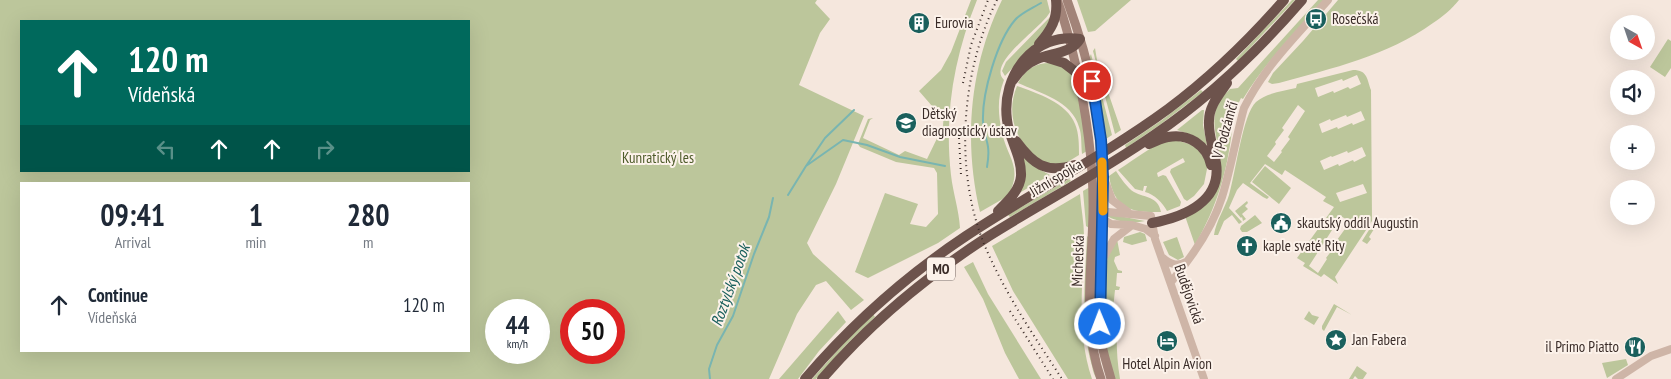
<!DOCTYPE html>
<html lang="en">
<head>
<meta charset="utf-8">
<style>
  :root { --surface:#fff; --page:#f2f2f3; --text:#1f2937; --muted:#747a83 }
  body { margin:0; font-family:"PT Sans Narrow",sans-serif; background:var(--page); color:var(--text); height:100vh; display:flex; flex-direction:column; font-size:19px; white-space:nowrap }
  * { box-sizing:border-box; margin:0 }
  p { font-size:16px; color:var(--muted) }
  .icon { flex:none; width:28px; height:28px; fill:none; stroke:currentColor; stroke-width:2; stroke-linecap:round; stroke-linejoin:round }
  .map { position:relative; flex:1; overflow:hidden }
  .details { position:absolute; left:20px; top:182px; width:450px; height:170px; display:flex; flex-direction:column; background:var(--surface); border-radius:0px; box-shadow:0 5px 20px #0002 }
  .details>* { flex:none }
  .hud { position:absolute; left:20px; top:20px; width:450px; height:152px; border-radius:0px; box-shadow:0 5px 20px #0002; background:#00695c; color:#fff; overflow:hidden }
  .needle { width:32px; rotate:140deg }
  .fabs { position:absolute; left:1610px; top:15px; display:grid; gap:10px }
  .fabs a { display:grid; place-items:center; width:45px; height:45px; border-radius:50%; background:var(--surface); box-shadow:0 5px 20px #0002; font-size:25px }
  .speed { position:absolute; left:485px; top:299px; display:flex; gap:10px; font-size:25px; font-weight:700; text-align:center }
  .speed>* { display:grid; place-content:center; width:65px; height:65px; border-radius:50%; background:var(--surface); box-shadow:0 5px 20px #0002; line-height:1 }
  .speed small { font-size:12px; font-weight:400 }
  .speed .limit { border:8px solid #d22; background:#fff; color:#111 }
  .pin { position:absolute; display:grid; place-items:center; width:42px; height:42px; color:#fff; margin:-21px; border:2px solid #fff; border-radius:50%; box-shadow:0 1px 5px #0007 }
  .me { position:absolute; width:55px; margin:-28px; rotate:359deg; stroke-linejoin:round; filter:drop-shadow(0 0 4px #0008) }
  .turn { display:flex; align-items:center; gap:18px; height:105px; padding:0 25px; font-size:22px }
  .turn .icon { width:65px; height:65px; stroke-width:2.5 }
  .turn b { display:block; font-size:35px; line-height:42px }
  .lanes { display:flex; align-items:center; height:48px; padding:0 25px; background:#0003; justify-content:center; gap:25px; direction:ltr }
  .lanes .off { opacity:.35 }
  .eta { display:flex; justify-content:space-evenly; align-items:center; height:85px; text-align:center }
  .eta b { font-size:30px; font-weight:700; line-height:35px }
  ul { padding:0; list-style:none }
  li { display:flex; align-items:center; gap:15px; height:75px; padding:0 25px }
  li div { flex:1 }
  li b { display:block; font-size:19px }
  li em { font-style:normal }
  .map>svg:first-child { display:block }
  .green { fill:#bcc69b; fill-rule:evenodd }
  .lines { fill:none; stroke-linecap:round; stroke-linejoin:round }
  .stream { stroke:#79b5b1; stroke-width:2 }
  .tertiary { stroke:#ceb5a7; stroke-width:8 }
  .secondary { stroke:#a28378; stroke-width:9 }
  .trunk { stroke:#6d534c; stroke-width:10 }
  .rail { stroke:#3a2c28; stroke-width:2; stroke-dasharray:1 4; stroke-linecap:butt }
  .route-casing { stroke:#114b97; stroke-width:12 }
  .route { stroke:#1a73e8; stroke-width:9 }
  .slow { stroke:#f59e0b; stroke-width:9 }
  .labels { text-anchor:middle; stroke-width:4; stroke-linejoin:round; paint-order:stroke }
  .shield { fill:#fcf2ea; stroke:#746762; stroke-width:1 }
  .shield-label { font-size:14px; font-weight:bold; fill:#3a2c28 }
  .poi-label { font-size:15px; fill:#3a2c28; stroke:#fcf2ea; text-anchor:start }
  .street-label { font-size:15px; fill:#3a2c28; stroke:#fcf2ea }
  .park-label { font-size:15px; fill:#4e5b2a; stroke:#fcf2ea }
  .water-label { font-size:16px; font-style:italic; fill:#1a605d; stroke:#fcf2ea }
</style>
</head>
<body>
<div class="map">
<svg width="1671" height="379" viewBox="0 0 1671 379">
  <rect width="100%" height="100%" fill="#f5e7dd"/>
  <path class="green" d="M0 0H817L815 3 830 19 820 33 799 85 864 116 836 184 807 243 813 254 864 300 851 310 826 281 816 285 797 314 769 379H0ZM21 21H469V171H21ZM21 184H469V351H21ZM496 310H539V352H496ZM571 310H614V352H571Z
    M971 0H977C954 57 944 114 951 175 953 193 959 210 960 228L938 243 868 278 855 272 885 193 918 204 910 224 926 227 938 214 937 173 934 168 896 162 860 147 858 144 868 119 873 118 870 120 863 138 899 155 905 151 927 159 943 126 944 110 932 106 919 91 941 70 951 52Z
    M1002 0H1047L1050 12C1042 28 986 63 1004 80 997 98 998 114 1002 133 1008 159 1023 167 1008 196L980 212C963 141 970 65 1002 0Z
    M1077 0H1131L1095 31 1088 32Z
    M1292 0H1295L1238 61 1236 59Z
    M1318 0H1324C1296 32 1265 62 1243 99L1241 98 1230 121 1231 122 1229 129 1232 130C1227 173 1217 206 1195 245L1185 216 1220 178C1226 143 1198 119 1230 89L1238 88Z
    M1338 0H1459C1452 9 1442 17 1433 23 1387 56 1333 68 1279 83L1272 84 1268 82 1273 73 1303 41Z
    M1051 16 1049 23 1038 40 1005 76 1002 71 1006 62Z
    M1668 39 1671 41V68L1665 77 1650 67Z
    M1095 48 1097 60 1121 130 1115 134 1093 51Z
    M1091 54 1112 135 1106 139 1089 58Z
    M1053 63C1060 65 1066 68 1071 73 1081 84 1084 134 1087 151L1082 154C1081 145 1082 135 1079 127 1072 101 1040 93 1018 83 1026 68 1037 62 1053 63Z
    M1353 70C1368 70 1367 80 1371 90L1372 221 1335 277 1338 284 1324 274 1321 277 1303 266 1305 263 1297 258 1334 207 1323 201 1326 197 1285 170 1282 175 1265 164 1250 183 1269 197 1267 199 1263 197 1243 183 1237 190 1229 208 1242 222 1239 224 1232 215 1224 221 1218 235H1214C1216 221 1225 208 1229 195 1235 176 1243 113 1256 102 1266 93 1284 91 1296 88L1297 84ZM1357 75 1361 84 1350 89 1348 87 1334 93 1333 91 1318 97 1315 88 1342 79 1343 81ZM1298 105 1305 111 1288 137 1290 139 1281 151 1282 152 1274 162 1267 156 1276 144 1275 142 1284 130 1282 128ZM1361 111 1365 120 1353 125 1352 123 1338 129 1337 127 1322 133 1319 124 1330 119 1331 121 1346 115 1347 117ZM1362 147 1366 156 1354 162 1353 160 1339 166 1338 164 1324 170 1320 161 1331 156 1332 157 1347 151 1348 153ZM1363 184 1367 193 1340 202 1336 193ZM1341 216 1350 222 1337 240 1339 241 1326 258 1327 259 1318 273 1309 266Z
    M1017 86C1037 93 1067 103 1075 124 1079 133 1079 145 1079 155L1061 166C1055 165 1046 165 1042 161 1016 145 1005 114 1017 86Z
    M1201 90 1203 92 1161 124 1126 148 1125 145 1162 120Z
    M1202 110H1204L1203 125 1207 145 1192 135 1177 130Z
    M1172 139 1196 146 1206 161 1207 169 1204 184 1194 196 1187 201 1184 199 1170 172 1171 169 1185 162 1183 158 1157 173 1158 177 1163 175 1166 176 1181 202 1180 206 1167 211C1163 203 1154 194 1145 192L1147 186H1144L1143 191 1135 189 1118 170C1136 159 1151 145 1172 139Z
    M1020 154 1037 168 1050 175 1021 192Z
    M1265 166 1291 188 1279 204 1252 182Z
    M1116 171C1120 177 1128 189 1134 192 1145 198 1158 196 1161 212 1130 213 1114 208 1109 176Z
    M1069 179 1071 181 1010 217 1008 215Z
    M1090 187 1089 228 1086 226 1083 191Z
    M1080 194C1081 208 1084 222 1084 236 1083 287 1076 330 1092 379H1068L1013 291 992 246Z
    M1247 201 1248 203 1245 206 1248 209 1242 214 1246 219 1243 221 1242 217 1241 218 1235 211Z
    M1255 215 1262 223 1247 232H1242L1240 229 1241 226Z
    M1107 216H1119L1145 221C1133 224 1117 222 1107 216Z
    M1374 222V229L1369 237 1371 239 1367 244 1362 241Z
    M1140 232 1145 234 1147 241 1132 245 1123 242 1124 237Z
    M1089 235 1098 379C1094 376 1093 371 1092 366 1080 324 1085 280 1087 237Z
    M1177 237 1184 257 1178 260 1169 255 1163 242Z
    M1117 239 1120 255 1115 257 1114 261 1118 270 1122 271V273H1117L1116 286 1120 287 1119 290H1115L1113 309H1118C1116 333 1116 355 1120 379H1115L1106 349 1105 296 1106 268 1108 254Z
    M973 262 988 294 1041 379H1019L1005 353 983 299 964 267Z
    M1334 304 1352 315 1337 307 1324 331 1322 329V326Z
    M838 311 846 322 819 351 798 379H779Z
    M1309 311 1312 315 1319 317 1314 325 1304 319Z
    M873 314 875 317 847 344 816 379H812L845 342Z
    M1626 359 1628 365 1607 378 1602 363Z
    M1357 366 1367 373 1363 379H1358L1355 376 1353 379H1349Z"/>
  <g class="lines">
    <path class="stream" d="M806 166 843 140 867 145 900 157 945 166
      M987 167C988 161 989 153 988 147 987 139 983 131 983 121 982 93 997 41 1015 20 1021 13 1033 8 1041 3
      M788 195 806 166 825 138 854 110
      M710 379 709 369 717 345 733 316 754 254 769 217 773 198"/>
    <path class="tertiary" d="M1105 181 1112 200 1128 212
      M1093 215 1108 212 1151 216 1155 239 1204 379
      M1099 217 1111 224 1130 225
      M1163 258C1170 264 1177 267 1186 262
      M1100 264 1114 239 1132 225 1146 229 1155 236
      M1171 282C1192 257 1212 229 1222 197 1231 168 1236 137 1244 108 1264 67 1298 34 1328 0
      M1616 379 1651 356 1671 349"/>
    <path class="secondary" d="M1057 0C1065 20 1070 41 1075 62 1086 111 1094 162 1093 213 1092 268 1082 326 1101 379
      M1067 0C1088 57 1103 117 1103 178 1104 230 1094 283 1100 335 1102 350 1107 364 1111 379"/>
    <path class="trunk" d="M1039 44C1051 30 1058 19 1056 0
      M1045 57 1064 63 1077 73
      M1016 141C1033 164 1045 174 1075 165
      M1149 144C1155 142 1161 138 1168 137 1188 133 1207 145 1211 165
      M998 211C1008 201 1020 190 1021 176 1022 156 1009 139 1007 120 1001 75 1034 32 1080 39 1072 53 1052 53 1037 59 1027 63 1019 71 1013 80
      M1152 223C1183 217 1222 202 1216 163 1214 149 1208 135 1209 121 1209 106 1219 95 1227 83
      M805 379C852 324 906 276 966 236 1032 192 1104 156 1168 109 1211 77 1249 40 1284 0
      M822 379C870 323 927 276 989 236 1043 202 1101 172 1154 135 1210 97 1258 51 1302 0"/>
    <path class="rail" d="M997 0C961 72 954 169 984 244 1004 292 1034 336 1062 379
      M963 83 971 45 988 0
      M959 138 961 175
      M1010 311 1053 379"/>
  </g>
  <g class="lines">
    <g class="route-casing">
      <path id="route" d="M1092 81 1101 140 1103 177 1100 324"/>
    </g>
    <use href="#route" class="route"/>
    <path class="slow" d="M1102 162 1103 211"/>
  </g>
  <defs>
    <g id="bus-disc" transform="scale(1.125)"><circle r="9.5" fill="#1a605d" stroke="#fcf2ea"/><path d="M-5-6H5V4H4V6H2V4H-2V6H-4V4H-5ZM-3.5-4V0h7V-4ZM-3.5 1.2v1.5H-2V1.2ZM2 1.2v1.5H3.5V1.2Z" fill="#fff"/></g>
    <g id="building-disc" transform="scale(1.125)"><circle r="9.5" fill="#1a605d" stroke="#fcf2ea"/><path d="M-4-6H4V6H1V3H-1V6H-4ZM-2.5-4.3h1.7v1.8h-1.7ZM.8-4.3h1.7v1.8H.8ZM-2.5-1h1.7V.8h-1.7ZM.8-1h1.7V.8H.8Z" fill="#fff"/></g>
    <g id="school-disc" transform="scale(1.125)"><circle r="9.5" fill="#1a605d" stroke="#fcf2ea"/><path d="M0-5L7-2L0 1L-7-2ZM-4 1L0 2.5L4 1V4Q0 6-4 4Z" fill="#fff"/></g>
    <g id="civic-disc" transform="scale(1.125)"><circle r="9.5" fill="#1a605d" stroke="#fcf2ea"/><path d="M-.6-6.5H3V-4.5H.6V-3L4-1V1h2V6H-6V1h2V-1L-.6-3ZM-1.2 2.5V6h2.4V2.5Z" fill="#fff"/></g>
    <g id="church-disc" transform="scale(1.125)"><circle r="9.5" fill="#1a605d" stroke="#fcf2ea"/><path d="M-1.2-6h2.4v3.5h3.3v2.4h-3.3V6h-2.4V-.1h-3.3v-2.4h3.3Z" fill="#fff"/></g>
    <g id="sight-disc" transform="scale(1.125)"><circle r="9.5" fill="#1a605d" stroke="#fcf2ea"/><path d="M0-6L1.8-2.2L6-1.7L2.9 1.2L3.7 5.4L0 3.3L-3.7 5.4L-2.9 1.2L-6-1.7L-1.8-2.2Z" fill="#fff"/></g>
    <g id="hotel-disc" transform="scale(1.125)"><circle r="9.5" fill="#1a605d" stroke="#fcf2ea"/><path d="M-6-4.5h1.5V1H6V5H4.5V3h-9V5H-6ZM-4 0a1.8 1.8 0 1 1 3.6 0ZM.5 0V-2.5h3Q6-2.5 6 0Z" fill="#fff"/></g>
    <g id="restaurant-disc" transform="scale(1.125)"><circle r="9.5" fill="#1a605d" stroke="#fcf2ea"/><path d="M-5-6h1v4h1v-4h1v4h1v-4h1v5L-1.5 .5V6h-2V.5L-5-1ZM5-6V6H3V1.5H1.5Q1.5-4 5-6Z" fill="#fff"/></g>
  </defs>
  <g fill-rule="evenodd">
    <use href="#bus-disc" x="1316" y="19"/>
    <use href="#building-disc" x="919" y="23"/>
    <use href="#school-disc" x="906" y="123"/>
    <use href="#civic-disc" x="1281" y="223"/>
    <use href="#church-disc" x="1247" y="246"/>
    <use href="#sight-disc" x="1336" y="340"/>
    <use href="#hotel-disc" x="1167" y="341"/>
    <use href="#restaurant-disc" x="1635" y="347"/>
  </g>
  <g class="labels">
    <rect class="shield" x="927" y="257.5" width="28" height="23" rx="4"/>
    <g class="shield-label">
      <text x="941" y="274">MO</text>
    </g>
    <g class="poi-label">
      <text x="1332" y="24">Rosečská</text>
      <text x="935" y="28">Eurovia</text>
      <text x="922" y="119">Dětský<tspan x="922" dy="17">diagnostický ústav</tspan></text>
      <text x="1297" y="228">skautský oddíl Augustin</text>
      <text x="1263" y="251">kaple svaté Rity</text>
      <text x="1352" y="345">Jan Fabera</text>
      <text x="1619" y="352" text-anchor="end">il Primo Piatto</text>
      <text x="1167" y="369" text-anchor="middle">Hotel Alpin Avion</text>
    </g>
    <g class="street-label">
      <text transform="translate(1225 130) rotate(-74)" y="5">V Podzámčí</text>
      <text transform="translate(1056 178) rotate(-31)" y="5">Jižní spojka</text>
      <text transform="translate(1078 261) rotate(-88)" y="5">Michelská</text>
      <text transform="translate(1189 294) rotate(71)" y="5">Budějovická</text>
    </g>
    <g class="park-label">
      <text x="658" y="163">Kunratický les</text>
    </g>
    <g class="water-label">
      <text transform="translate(730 285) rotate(-70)" y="6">Roztylský potok</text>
    </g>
  </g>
</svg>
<div class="fabs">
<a><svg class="needle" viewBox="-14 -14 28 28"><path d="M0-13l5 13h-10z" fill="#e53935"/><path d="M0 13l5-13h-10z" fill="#747a83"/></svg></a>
<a><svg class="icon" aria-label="sound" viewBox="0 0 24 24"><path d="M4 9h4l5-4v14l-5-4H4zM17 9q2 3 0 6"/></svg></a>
<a>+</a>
<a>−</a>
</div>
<div class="speed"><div>44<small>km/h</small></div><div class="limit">50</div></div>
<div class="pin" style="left:1092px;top:81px;background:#d93025"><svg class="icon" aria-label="arrive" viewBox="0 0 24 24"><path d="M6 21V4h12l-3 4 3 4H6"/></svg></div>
<svg class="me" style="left:1100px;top:324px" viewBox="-20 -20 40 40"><circle r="17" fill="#1a73e8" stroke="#fff" stroke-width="3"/><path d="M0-11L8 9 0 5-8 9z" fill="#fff"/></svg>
<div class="hud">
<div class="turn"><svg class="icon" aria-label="ahead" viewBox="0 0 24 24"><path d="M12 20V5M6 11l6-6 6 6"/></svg><div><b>120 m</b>Vídeňská</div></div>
<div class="lanes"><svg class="icon off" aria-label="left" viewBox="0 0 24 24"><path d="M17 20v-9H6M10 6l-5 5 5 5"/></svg><svg class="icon" aria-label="ahead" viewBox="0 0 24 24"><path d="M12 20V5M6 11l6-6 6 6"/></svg><svg class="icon" aria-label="ahead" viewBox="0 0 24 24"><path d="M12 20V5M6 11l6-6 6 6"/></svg><svg class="icon off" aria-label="right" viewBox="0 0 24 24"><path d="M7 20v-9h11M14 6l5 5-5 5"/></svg></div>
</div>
<section class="details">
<div class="eta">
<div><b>09:41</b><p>Arrival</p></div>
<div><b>1</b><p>min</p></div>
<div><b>280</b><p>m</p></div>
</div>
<ul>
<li><svg class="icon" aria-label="ahead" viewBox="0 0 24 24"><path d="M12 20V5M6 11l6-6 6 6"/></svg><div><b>Continue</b><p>Vídeňská</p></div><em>120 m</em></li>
</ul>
</section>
</div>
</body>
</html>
